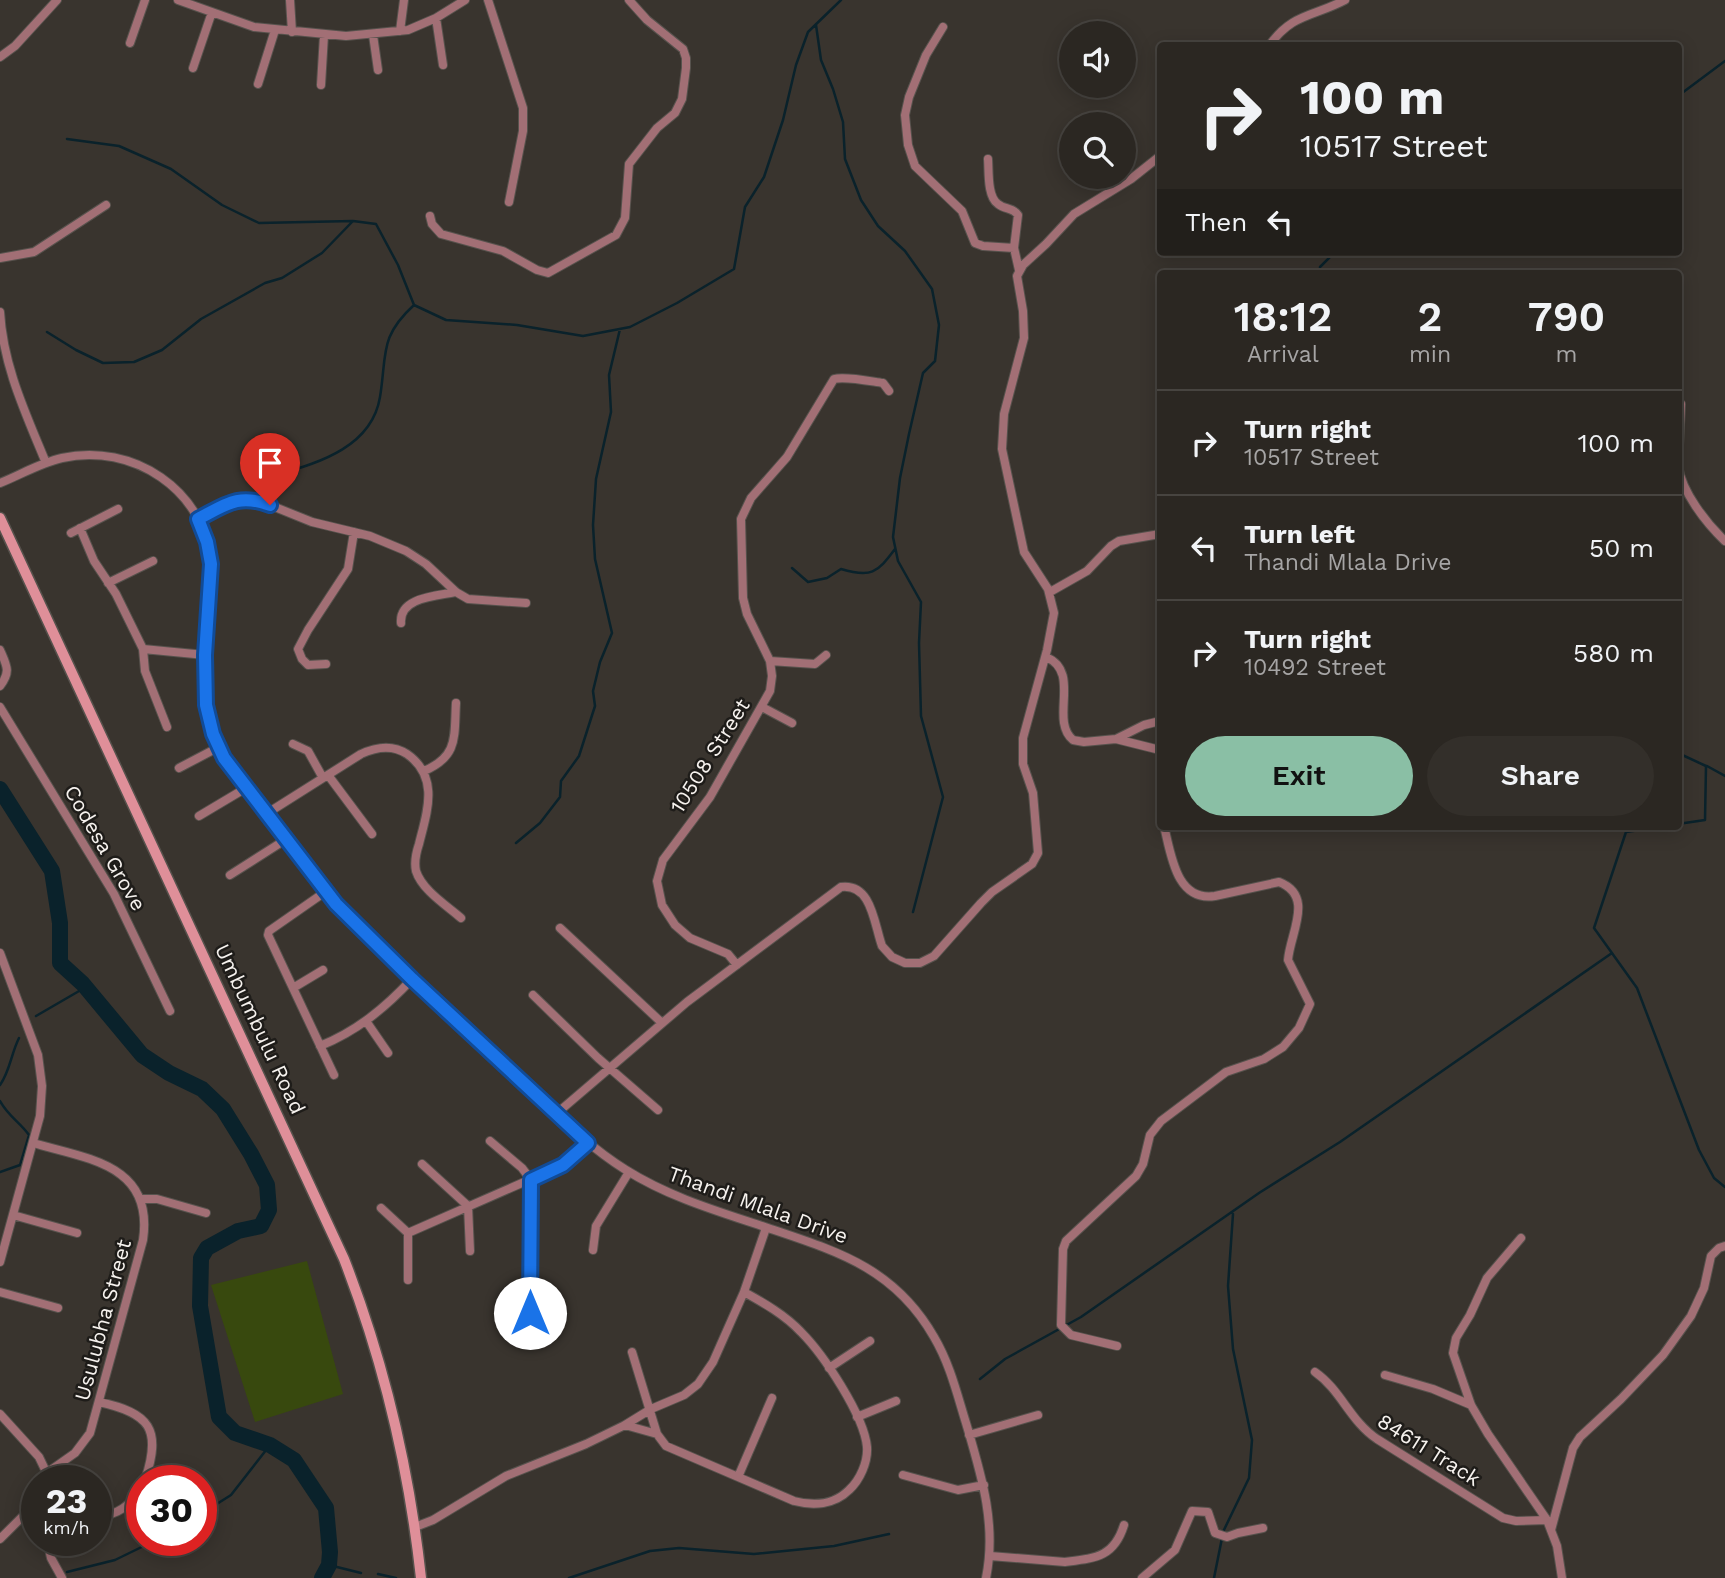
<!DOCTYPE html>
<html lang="en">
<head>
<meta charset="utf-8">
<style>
  :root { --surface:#2b2722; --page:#332f2a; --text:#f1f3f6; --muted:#a6a5a5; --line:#474440; --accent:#8abfa5 }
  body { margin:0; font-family:"Work Sans",sans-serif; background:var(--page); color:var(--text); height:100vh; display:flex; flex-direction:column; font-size:26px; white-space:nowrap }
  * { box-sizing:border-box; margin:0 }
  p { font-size:23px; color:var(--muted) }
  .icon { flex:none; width:38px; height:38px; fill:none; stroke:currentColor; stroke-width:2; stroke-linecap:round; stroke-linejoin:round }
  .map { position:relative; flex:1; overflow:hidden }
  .details { position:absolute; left:1157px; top:270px; width:525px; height:560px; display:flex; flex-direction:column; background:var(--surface); border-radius:7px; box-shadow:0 4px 18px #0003,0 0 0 2px var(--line) }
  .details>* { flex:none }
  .top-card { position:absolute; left:1157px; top:42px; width:525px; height:214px; border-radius:7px; box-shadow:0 4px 18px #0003,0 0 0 2px var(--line); background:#2b2722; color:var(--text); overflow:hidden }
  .buttons { position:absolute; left:1059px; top:21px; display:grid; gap:14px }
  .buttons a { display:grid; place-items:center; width:77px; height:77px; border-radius:50%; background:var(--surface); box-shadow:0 4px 18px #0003,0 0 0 2px var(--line); font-size:35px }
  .speed { position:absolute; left:21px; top:1465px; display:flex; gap:14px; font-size:35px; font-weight:700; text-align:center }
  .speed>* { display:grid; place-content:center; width:91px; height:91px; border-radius:50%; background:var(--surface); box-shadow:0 4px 18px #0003,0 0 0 2px var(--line); line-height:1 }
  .speed small { font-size:18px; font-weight:400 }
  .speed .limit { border:10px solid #d22; background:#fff; color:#111 }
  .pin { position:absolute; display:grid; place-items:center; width:60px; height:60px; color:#fff; margin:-72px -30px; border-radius:50% 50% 50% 0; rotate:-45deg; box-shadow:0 0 7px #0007 }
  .pin .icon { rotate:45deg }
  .me { position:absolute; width:77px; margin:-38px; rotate:0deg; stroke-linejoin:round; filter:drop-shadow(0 0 5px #0008) }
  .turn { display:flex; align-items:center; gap:24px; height:147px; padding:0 28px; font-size:32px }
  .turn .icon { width:91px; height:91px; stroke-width:2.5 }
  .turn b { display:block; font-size:49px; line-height:60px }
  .then { display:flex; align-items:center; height:66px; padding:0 28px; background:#0003; gap:14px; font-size:26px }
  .eta { display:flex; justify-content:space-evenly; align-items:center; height:119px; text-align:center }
  .eta b { font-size:42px; font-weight:600; line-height:49px }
  .action { display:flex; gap:14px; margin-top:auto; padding:14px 28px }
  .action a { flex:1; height:80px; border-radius:42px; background:var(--accent); color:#111; font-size:28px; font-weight:600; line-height:80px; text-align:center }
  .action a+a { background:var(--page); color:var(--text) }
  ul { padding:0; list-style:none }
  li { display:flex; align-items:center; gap:21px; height:105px; padding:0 28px; border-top:2px solid var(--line) }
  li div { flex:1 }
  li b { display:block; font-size:26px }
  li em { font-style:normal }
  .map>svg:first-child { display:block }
  .green { fill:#38490e }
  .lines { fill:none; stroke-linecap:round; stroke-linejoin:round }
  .stream { stroke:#0a222b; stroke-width:2.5 }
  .river { stroke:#0a222b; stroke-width:16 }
  .minor-casing { stroke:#57524d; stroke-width:10 }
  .secondary-casing { stroke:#57524d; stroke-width:13 }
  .minor { stroke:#a26f75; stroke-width:8 }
  .secondary { stroke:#df8f99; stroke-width:10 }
  .route-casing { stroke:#114b97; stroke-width:18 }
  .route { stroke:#1a73e8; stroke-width:12 }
  .labels { text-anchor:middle; stroke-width:5; stroke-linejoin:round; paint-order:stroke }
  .street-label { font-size:21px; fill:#f6f2ee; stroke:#1e1c19 }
</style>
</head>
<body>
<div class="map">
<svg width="1725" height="1578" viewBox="0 0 1725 1578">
  <rect width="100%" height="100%" fill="#39342e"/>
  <path class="green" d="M307 1261 343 1394 255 1422 211 1285Z"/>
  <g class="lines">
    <path class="stream" d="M816 25 821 60 833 89 843 122 845 159 861 200 878 226 905 251 932 289 939 325 935 361 923 373 909 434 900 478 893 537 898 561 921 602 919 643 921 716 943 797 913 912
      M1678 96 1725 61
      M67 139 119 146 171 169 222 205 259 223 353 221 376 224 398 265 414 305 446 320 517 325 583 336 630 327 677 303 734 269 745 207 764 177 783 120 796 65 808 32 841 0
      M1320 273V267L1335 252
      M47 332 76 350 103 363 134 362 162 350 201 319 265 283 282 278 322 253 352 222
      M280 474C321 462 372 446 380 397 387 354 379 337 414 305
      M792 568 808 582 827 578 841 569C871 578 877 573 895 549
      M1678 753 1706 766 1705 820 1678 824
      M1707 766 1725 776
      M1667 826 1626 832 1594 928 1637 988 1699 1150 1714 1178 1725 1187
      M516 843 540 823 560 797 561 781 579 756 595 706 593 691 600 662 612 633 595 559 593 525 596 479 611 412 609 375 620 329
      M36 1016 86 987
      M0 1085C10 1071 11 1054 19 1038
      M0 1101C9 1117 20 1122 29 1135L20 1165 0 1172
      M980 1379 1005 1359 1081 1317 1259 1193 1340 1142 1612 953
      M201 1514 231 1495 270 1445
      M1222 1534 1249 1478 1252 1440 1233 1349 1228 1286 1233 1214
      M329 1565 361 1573
      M67 1572 115 1560 156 1540
      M378 1574 396 1578
      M569 1578 650 1551 679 1548 754 1554 834 1546 889 1534
      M1214 1578 1222 1538"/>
    <path class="river" d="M0 789 52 871 60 923V963L83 984 142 1055 169 1073 202 1089 223 1109 251 1154 267 1185 269 1210 261 1226 238 1231 207 1248 201 1258 200 1306 219 1417 235 1433 270 1445 294 1460 326 1508 330 1552 329 1565 322 1578"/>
    <g class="minor-casing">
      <path id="minor" d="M178 0 254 27 346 36 408 30 436 18 465 0
        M290 0 292 32
        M488 0 523 108V131L509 202
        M436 18 443 65
        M943 27 926 55 909 97 905 115 908 145 915 166 962 211 975 243 983 246 1014 248
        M400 31 404 0
        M373 35 378 70
        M130 43 145 0
        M1269 46C1292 13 1313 17 1345 0
        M0 57 15 46 57 0
        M193 68 212 12
        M258 84 275 30
        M321 85 324 35
        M988 159C989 171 987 197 998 204 1005 210 1013 207 1018 215L1014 248 1019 270
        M430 216 432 224 441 234 503 251 537 270 548 273 616 235 625 218 629 164 657 128 675 113 682 99 686 68V58L683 49 647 20 629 0
        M0 258 34 252 106 205
        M0 312C3 366 26 414 46 463
        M1678 466C1682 492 1706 523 1725 541
        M1678 466 1681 404
        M0 483C20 475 40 463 62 458 132 442 206 490 211 564 215 619 194 676 212 730 222 762 246 787 266 814 300 858 332 902 373 941 421 988 469 1033 518 1079 553 1111 586 1145 626 1170 669 1197 717 1211 765 1227 836 1251 894 1267 934 1337 950 1364 957 1394 966 1423 981 1474 997 1524 986 1578
        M198 518 238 499H255L312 522 370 536 406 551 426 564 456 592 468 599 526 603
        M80 528 94 561 116 594 143 649 145 671 167 727
        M71 533 118 509
        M108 583 153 561
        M1050 592 1087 571 1111 546 1119 541 1160 534
        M401 623C399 597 437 596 456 592
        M143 649 205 655
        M0 650C7 666 11 672 0 686
        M1046 657C1082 672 1049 720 1073 740L1084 742 1116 739 1160 750
        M770 661 815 664 826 655
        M326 664 308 665 302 659 298 649 308 630 348 569 354 532
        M0 707 114 894 170 1011
        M762 707 792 723
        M1116 739 1144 725 1160 721
        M293 744 308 751 323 778
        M179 768 219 747
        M424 771C459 756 454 736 456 703
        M328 775 372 834
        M266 814 361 754C376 747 392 744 407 754 440 777 427 812 419 844 416 853 414 862 416 871 422 890 446 905 461 918
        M199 816 246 788
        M230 875 285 840
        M325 892 269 931 268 935 334 1075
        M560 928 661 1022
        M0 953 38 1055 42 1086 40 1116 0 1262
        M737 965 728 954 690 938 675 925 662 905 657 881 663 860 710 797 770 691 772 676 770 661 747 614 743 598 741 519 751 498 787 457 834 379C845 376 869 381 883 383L889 391
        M293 988 323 970
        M533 995 598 1058 658 1110
        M366 1021 388 1053
        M320 1046C357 1031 385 1008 412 979
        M556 1114 687 1002 841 887C872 883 874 924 882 946L892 957 905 963H920L934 956 981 903 992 892 1032 864 1038 853 1033 793 1023 764V738L1047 650 1054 613 1048 589 1024 552 1002 449 1004 414 1024 338 1023 311 1017 276 1023 265 1046 244 1074 214 1131 179 1160 156
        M490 1141 522 1168 531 1180 530 1313
        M33 1143C89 1159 154 1165 143 1240L90 1433 75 1453 48 1472
        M422 1164 468 1206 470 1251
        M141 1199H157L206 1213
        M381 1208 408 1233
        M13 1215 77 1233
        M408 1233 563 1165 588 1143
        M408 1233V1280
        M1521 1238 1487 1278 1470 1315 1456 1338 1453 1353 1471 1405 1488 1434 1547 1520 1557 1546 1562 1578
        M593 1250 596 1226 629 1172
        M0 1292 58 1308
        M1117 1346 1071 1335 1061 1325 1063 1249 1066 1241 1136 1176 1143 1164 1150 1135 1161 1121 1226 1072 1264 1059 1283 1047 1299 1028 1310 1004 1288 960C1290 933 1315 896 1279 882L1215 896C1176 902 1171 854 1164 826
        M632 1352 657 1434 666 1446 794 1501C813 1506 834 1505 849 1490 860 1480 868 1462 867 1447 864 1415 823 1354 801 1332 785 1315 764 1303 744 1292
        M829 1368 870 1341
        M1315 1372C1341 1390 1350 1421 1377 1439L1503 1518 1516 1521 1547 1520
        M1385 1375 1433 1389 1471 1405
        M99 1402C150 1413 162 1429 145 1480
        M0 1414 39 1457 50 1480
        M857 1417 896 1401
        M625 1425 657 1434
        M969 1435 1038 1415
        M903 1475 958 1490 984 1485
        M738 1477 772 1398
        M96 1516C116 1517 132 1504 142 1488
        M415 1527 433 1520 506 1476 586 1444 625 1425 651 1409 684 1395 698 1384 713 1362 744 1292 766 1228
        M1551 1530 1573 1448 1580 1437 1621 1399 1663 1355 1691 1316 1704 1288 1711 1256 1719 1248 1725 1246
        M0 1539 24 1515 37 1510
        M47 1540 51 1558 62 1578
        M990 1556 1065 1562C1096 1558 1114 1557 1124 1525
        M1142 1578 1175 1550 1192 1511 1208 1512 1215 1533 1227 1537 1238 1533 1263 1528"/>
    </g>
    <g class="secondary-casing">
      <path id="secondary" d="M0 518 344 1259C384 1362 409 1468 421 1578"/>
    </g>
    <use href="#minor" class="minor"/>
    <use href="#secondary" class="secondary"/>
  </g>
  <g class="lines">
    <g class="route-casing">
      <path id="route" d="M270 505C238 493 225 505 198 519L207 542 211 564 205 655 206 705 213 734 224 758 336 904 412 979 588 1143 563 1165 531 1180 530 1313"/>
    </g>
    <use href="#route" class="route"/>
  </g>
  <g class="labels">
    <g class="street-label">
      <text transform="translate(710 756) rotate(-58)" y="7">10508 Street</text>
      <text transform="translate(105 848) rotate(60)" y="7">Codesa Grove</text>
      <text transform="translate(260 1029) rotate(65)" y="7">Umbumbulu Road</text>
      <text transform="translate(758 1205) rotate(20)" y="7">Thandi Mlala Drive</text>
      <text transform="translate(103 1320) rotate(-75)" y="7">Usulubha Street</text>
      <text transform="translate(1429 1450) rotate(32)" y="7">84611 Track</text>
    </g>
  </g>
</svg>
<div class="buttons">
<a><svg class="icon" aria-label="sound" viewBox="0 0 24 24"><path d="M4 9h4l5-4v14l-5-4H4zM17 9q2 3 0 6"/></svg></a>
<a><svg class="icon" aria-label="search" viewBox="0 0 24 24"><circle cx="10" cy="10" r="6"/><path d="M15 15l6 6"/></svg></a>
</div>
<div class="speed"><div>23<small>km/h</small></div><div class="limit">30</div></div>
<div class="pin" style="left:270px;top:505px;background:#d93025"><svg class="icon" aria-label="arrive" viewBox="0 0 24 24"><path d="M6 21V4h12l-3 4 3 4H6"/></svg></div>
<svg class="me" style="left:530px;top:1313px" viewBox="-20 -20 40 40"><circle r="19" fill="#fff"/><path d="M0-13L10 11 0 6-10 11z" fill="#1a73e8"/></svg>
<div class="top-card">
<div class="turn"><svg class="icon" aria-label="right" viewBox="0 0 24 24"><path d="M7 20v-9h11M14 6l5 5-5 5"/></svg><div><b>100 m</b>10517 Street</div></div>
<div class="then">Then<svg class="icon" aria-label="left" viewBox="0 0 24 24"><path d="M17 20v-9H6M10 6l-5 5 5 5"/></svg></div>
</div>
<section class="details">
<div class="eta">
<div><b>18:12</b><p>Arrival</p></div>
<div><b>2</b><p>min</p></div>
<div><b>790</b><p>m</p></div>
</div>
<ul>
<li><svg class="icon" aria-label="right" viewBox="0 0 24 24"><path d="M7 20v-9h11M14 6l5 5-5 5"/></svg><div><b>Turn right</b><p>10517 Street</p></div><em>100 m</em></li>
<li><svg class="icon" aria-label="left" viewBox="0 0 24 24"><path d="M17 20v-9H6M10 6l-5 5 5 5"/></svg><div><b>Turn left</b><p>Thandi Mlala Drive</p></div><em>50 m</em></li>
<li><svg class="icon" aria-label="right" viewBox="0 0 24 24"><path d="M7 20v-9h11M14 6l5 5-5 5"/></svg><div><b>Turn right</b><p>10492 Street</p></div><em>580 m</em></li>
</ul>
<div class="action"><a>Exit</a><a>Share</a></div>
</section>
</div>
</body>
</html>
